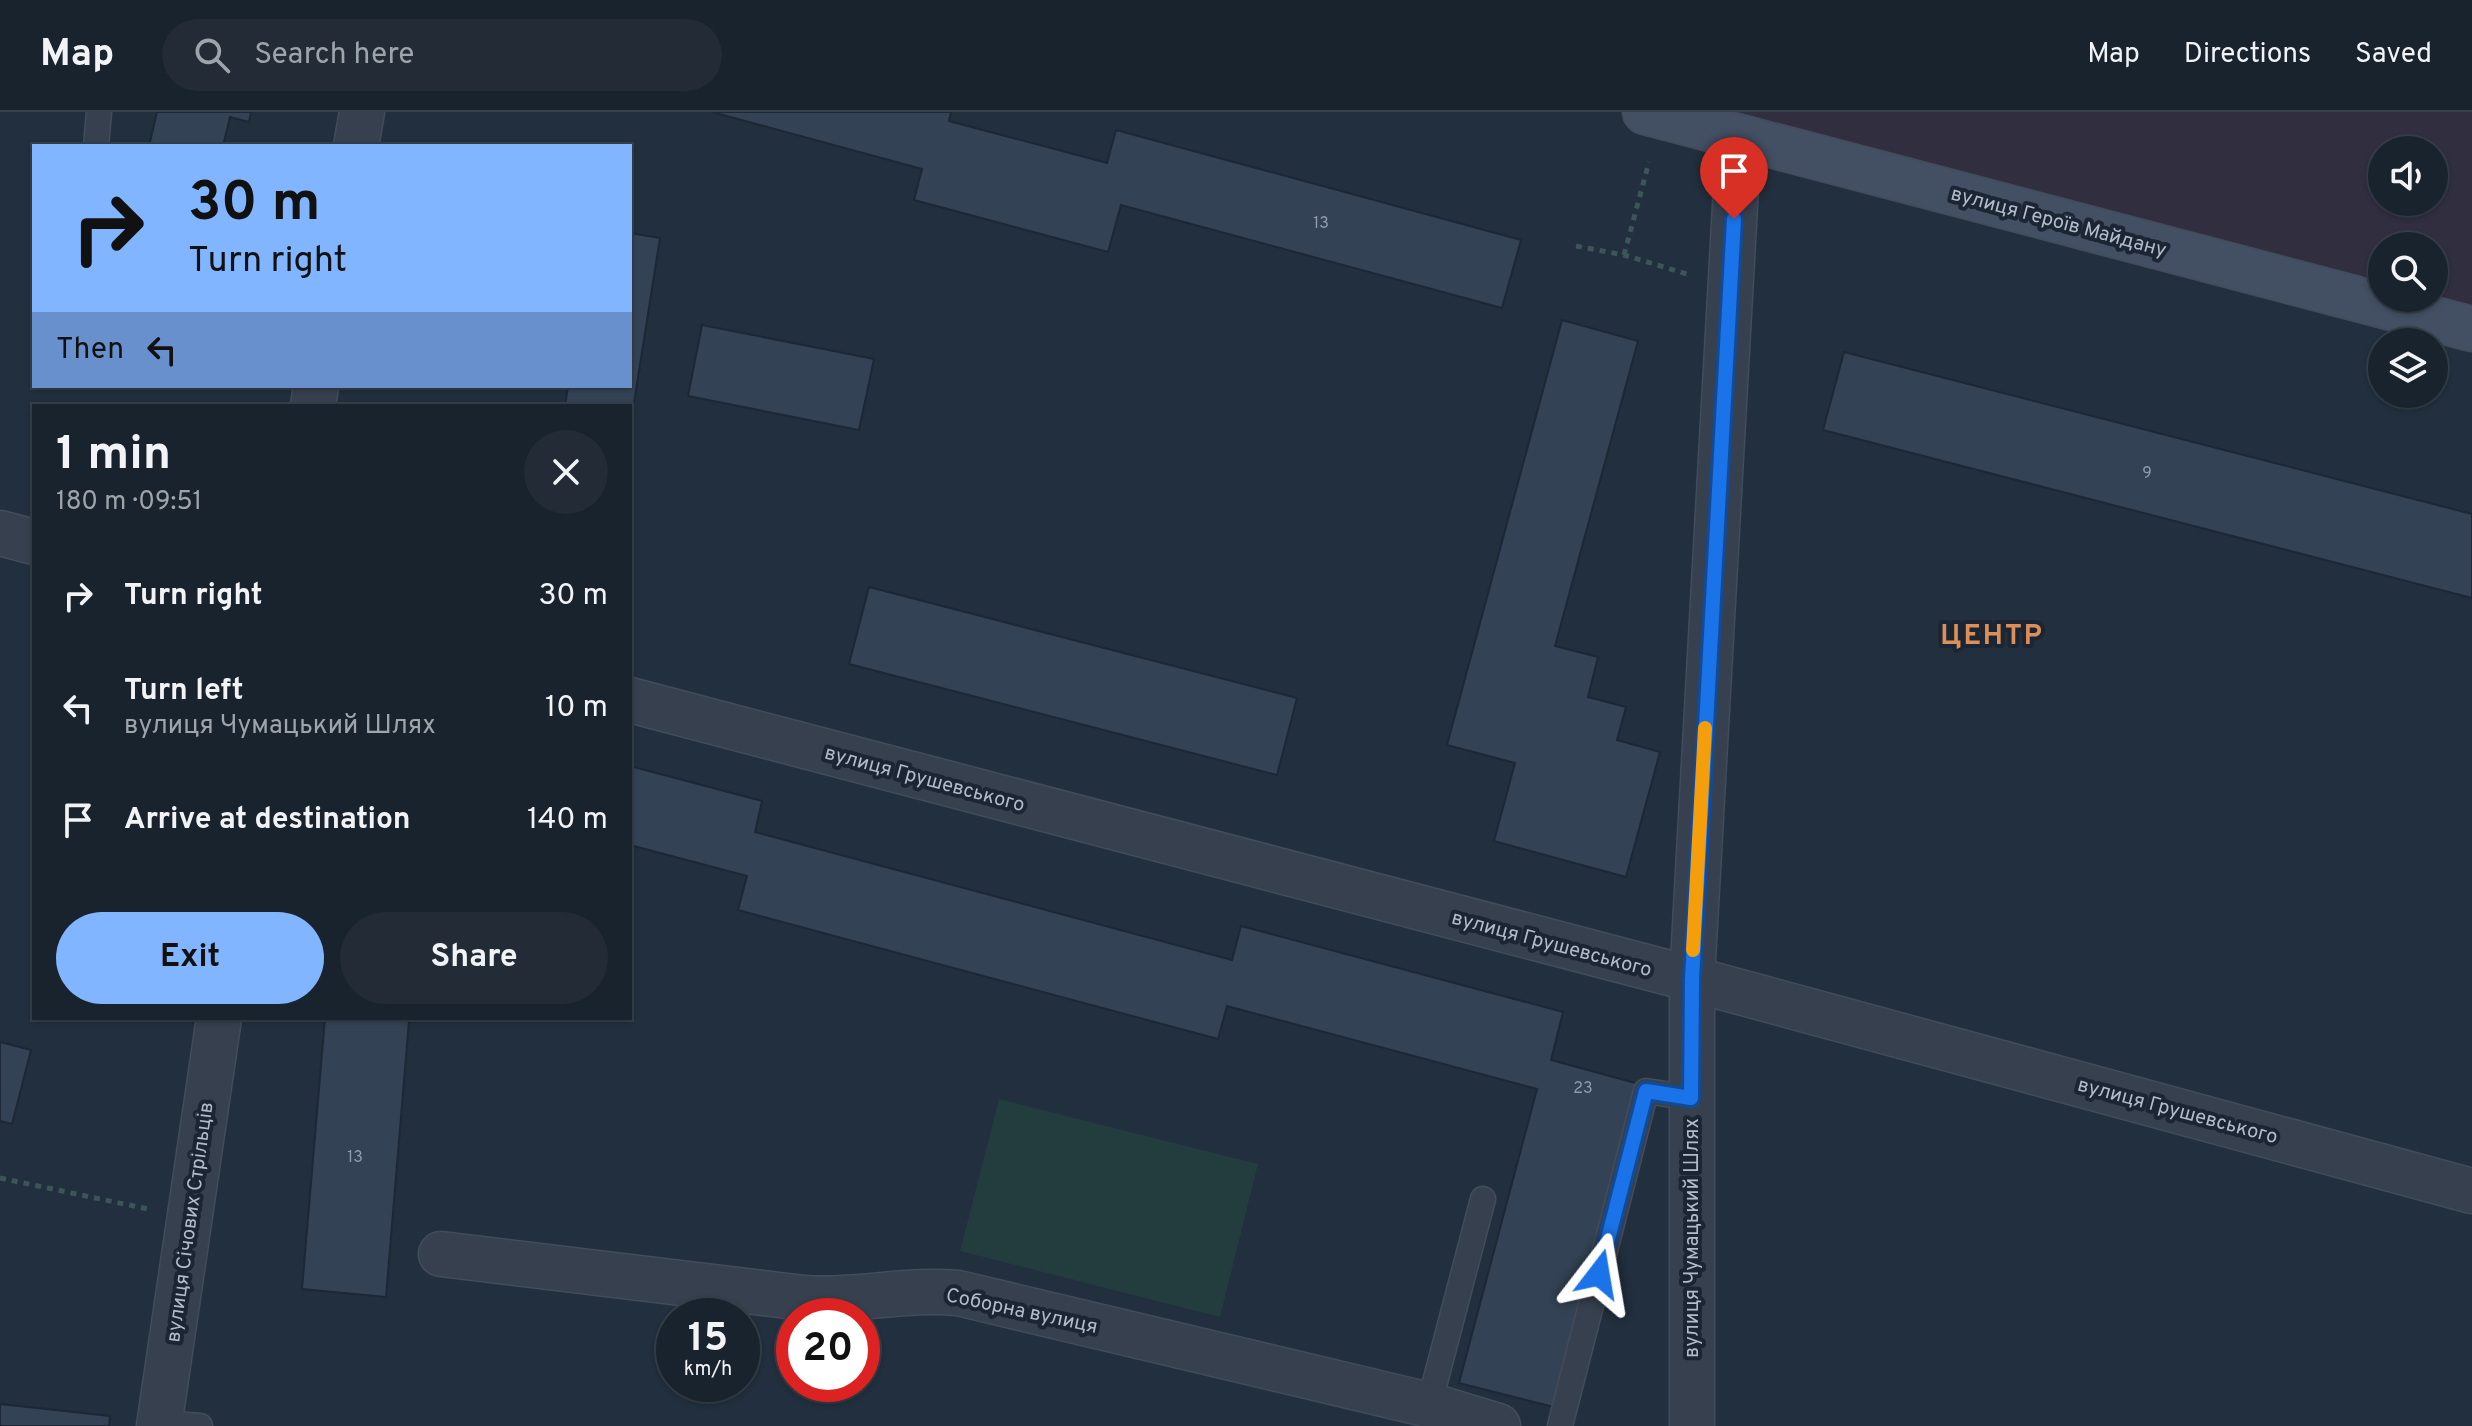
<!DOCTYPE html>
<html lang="en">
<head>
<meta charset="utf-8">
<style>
  :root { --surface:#19232e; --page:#222b36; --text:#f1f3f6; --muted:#9fa4aa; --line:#37404a; --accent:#81b5ff }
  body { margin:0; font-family:Overpass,sans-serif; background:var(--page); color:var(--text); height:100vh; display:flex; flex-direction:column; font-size:30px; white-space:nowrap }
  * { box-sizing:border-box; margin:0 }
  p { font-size:26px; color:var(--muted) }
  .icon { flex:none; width:44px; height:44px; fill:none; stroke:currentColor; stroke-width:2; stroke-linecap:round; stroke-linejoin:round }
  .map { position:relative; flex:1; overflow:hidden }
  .sheet { position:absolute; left:32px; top:292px; width:600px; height:616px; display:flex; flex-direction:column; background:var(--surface); border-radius:0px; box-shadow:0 2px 6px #0004,0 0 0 2px var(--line) }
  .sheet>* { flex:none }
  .banner { position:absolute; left:32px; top:32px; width:600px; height:244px; border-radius:0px; box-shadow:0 2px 6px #0004,0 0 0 2px var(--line); background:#81b5ff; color:#111; overflow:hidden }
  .fabs { position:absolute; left:2368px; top:24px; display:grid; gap:16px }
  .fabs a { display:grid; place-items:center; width:80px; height:80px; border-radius:50%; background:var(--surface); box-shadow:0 2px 6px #0004,0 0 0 2px var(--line); font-size:40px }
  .speed { position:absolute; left:656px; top:1186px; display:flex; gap:16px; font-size:40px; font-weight:700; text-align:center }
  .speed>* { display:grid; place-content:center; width:104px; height:104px; border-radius:50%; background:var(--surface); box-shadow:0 2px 6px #0004,0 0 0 2px var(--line); line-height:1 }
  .speed small { font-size:20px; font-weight:400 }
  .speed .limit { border:12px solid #d22; background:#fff; color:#111 }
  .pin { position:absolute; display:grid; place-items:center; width:68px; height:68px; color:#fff; margin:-82px -34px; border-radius:50% 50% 50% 0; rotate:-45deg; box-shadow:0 0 8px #0007 }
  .pin .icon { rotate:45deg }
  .me { position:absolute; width:88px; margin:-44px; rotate:14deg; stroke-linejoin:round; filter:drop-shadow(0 0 6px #0008) }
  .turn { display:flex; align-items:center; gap:28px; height:168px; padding:0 24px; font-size:36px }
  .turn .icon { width:104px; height:104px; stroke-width:2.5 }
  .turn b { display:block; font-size:56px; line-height:68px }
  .then { display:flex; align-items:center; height:76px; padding:0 24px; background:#0003; gap:16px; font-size:30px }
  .round { display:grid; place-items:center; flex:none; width:84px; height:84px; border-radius:42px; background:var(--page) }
  .overview { display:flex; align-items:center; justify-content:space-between; height:136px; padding:0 24px }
  h1 { font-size:48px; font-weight:700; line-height:60px }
  .primary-button { display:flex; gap:16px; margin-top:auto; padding:16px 24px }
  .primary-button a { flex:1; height:92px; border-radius:48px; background:var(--accent); color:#111; font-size:32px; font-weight:700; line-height:92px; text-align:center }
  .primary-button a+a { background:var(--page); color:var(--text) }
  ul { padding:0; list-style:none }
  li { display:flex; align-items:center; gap:24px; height:112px; padding:0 24px }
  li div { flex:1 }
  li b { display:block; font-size:30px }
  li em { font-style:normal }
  header { display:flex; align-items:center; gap:48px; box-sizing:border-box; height:112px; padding:0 40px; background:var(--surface); border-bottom:2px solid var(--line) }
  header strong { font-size:38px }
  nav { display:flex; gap:44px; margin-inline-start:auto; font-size:28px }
  .search { width:560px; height:72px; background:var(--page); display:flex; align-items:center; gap:20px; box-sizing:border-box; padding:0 28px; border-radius:44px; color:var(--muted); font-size:30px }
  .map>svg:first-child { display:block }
  .medical { fill:#302e3f; fill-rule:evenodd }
  .green { fill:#233d3f }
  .building { fill:#334355; stroke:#1d2735; stroke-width:2 }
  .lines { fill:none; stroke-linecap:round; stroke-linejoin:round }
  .lane-casing { stroke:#424c5a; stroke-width:27 }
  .street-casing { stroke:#424c5a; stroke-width:47 }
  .secondary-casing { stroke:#424c5a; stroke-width:47 }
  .path { stroke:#3c5657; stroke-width:5; stroke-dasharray:6 6; stroke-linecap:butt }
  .lane { stroke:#36404e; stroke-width:24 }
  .street { stroke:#36404e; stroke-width:44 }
  .secondary { stroke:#434f62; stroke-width:44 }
  .route-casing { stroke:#114b97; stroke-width:20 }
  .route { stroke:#1a73e8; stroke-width:14 }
  .slow { stroke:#f59e0b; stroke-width:14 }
  .labels { text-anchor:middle; stroke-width:8; stroke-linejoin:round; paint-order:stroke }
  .number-label { font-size:16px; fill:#909bab }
  .street-label { font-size:20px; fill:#b1bbca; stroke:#1b2533 }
  .district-label { font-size:28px; font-weight:bold; letter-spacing:2px; fill:#dd8f59; stroke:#1b2533 }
</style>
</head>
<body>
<header>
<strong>Map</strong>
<div class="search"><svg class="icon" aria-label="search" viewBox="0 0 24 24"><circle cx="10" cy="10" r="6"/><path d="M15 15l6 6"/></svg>Search here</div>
<nav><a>Map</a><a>Directions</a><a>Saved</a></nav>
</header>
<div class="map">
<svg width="2472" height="1314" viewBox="0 0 2472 1314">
  <rect width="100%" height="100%" fill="#212f3e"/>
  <path class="medical" d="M1647 0H2472V217ZM2382 38H2434V90H2382ZM2382 134H2434V186H2382Z"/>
  <path class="green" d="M999 987 1258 1052 1220 1205 960 1139Z"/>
  <path class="building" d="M157 0H251L249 10 230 5 223 34H149Z
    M712 0H951L949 9 1107 51 1116 18 1521 128 1502 196 1121 93 1108 140 914 88 922 57Z
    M630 121 660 126 630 316V294H565L568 274H630Z
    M1562 208 1638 229 1555 534 1598 545 1588 585 1626 595 1617 628 1660 640 1626 765 1494 729 1515 651 1447 633Z
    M702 213 874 247 859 318 688 284Z
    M1844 240 2472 402V486L1823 318Z
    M869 475 1297 586 1277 663 849 552Z
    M630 654 762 689 755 720 1232 848 1241 814 1563 900 1551 948 1639 972 1554 1295 1459 1271 1537 977 1227 894 1218 927 738 798 747 764 630 733Z
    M325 906 409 909 386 1185 302 1177Z
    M0 930 31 938 12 1012 0 1009Z
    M0 1292 110 1304 109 1314H0Z"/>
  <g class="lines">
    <g class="lane-casing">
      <path id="lane" d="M96 34 99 0
        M1429 1304V1293L1483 1087
        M160 1311 200 1314
        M1560 1314 1646 979 1691 986V996"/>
    </g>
    <g class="street-casing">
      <path id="street" d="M356 34 362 0
        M313 294 316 274
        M0 421 34 430
        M630 588 1692 867 2472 1079
        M441 1142 804 1186C855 1190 906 1176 958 1181L1429 1293 1498 1314
        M159 1314 219 906
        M1692 1314V867L1736 76 1745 27"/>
    </g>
    <g class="secondary-casing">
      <path id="secondary" d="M1645 0 2472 217"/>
    </g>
    <path class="path" d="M1576 134 1624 143 1687 162
      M1624 143 1649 50
      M0 1066 148 1097"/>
    <use href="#lane" class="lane"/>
    <use href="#street" class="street"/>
    <use href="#secondary" class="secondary"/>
  </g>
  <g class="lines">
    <g class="route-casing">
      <path id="route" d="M1599 1162 1646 979 1691 986 1692 867 1734 107"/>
    </g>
    <use href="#route" class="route"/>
    <path class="slow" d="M1693 838 1705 616"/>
  </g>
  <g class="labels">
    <g class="number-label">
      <text x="1321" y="116">13</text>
      <text x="2147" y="366">9</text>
      <text x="1583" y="981">23</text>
      <text x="355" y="1050">13</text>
    </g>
    <g class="street-label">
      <text transform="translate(2059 109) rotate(15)" y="7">вулиця Героїв Майдану</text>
      <text transform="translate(925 666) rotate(15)" y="7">вулиця Грушевського</text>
      <text transform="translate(1552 831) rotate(15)" y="7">вулиця Грушевського</text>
      <text transform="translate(2178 998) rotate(15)" y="7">вулиця Грушевського</text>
      <text transform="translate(189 1110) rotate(-82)" y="7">вулиця Січових Стрільців</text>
      <text transform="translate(1691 1126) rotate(-90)" y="7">вулиця Чумацький Шлях</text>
      <text transform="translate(1022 1198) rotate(12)" y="7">Соборна вулиця</text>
    </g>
    <g class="district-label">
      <text x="1992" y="532">ЦЕНТР</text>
    </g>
  </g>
</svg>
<div class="fabs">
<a><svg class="icon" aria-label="sound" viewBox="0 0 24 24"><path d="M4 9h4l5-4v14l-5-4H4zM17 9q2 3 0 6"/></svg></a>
<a><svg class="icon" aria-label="search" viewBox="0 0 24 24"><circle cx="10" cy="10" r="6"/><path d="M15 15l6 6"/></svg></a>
<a><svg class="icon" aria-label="layers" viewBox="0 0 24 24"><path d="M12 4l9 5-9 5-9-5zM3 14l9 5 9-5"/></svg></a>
</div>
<div class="speed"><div>15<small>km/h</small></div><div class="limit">20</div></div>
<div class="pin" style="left:1734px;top:107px;background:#d93025"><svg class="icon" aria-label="arrive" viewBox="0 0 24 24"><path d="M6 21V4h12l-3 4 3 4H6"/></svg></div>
<svg class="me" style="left:1599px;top:1162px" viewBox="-20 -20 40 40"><path d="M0-17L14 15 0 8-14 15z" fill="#1a73e8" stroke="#fff" stroke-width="4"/></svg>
<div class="banner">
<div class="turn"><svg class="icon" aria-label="right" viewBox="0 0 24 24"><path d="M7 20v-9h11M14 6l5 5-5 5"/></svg><div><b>30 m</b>Turn right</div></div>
<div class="then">Then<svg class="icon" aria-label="left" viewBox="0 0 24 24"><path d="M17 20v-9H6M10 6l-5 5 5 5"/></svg></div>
</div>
<section class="sheet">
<div class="overview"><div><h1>1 min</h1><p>180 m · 09:51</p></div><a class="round"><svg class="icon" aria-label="close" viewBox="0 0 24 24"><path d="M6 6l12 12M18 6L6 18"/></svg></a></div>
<ul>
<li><svg class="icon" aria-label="right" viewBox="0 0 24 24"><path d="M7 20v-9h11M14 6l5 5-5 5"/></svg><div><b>Turn right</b></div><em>30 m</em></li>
<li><svg class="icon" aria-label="left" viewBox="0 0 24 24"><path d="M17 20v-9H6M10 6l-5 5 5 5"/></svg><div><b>Turn left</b><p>вулиця Чумацький Шлях</p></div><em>10 m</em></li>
<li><svg class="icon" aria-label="arrive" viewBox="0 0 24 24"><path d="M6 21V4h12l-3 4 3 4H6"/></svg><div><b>Arrive at destination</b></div><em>140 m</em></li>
</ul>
<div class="primary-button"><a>Exit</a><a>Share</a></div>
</section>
</div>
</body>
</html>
